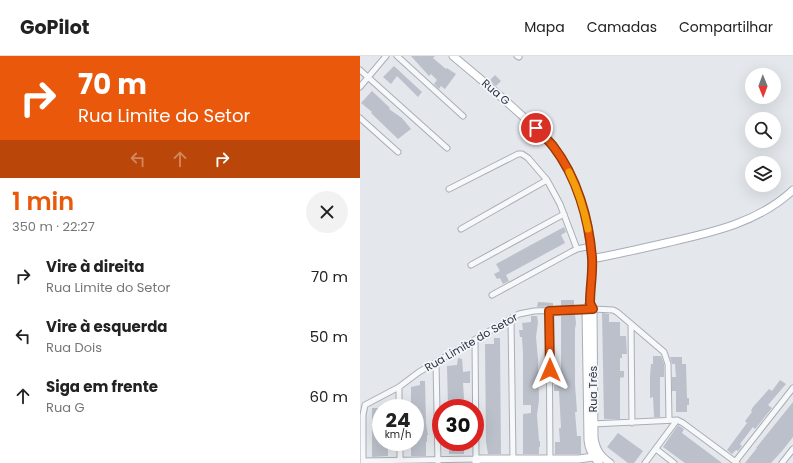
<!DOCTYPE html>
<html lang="pt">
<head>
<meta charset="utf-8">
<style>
  :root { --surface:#fff; --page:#f2f2f2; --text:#222; --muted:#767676; --line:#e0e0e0; --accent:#ea580c }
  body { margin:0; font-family:Poppins,sans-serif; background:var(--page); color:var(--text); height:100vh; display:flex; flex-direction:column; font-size:15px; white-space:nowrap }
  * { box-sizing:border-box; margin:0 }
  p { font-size:13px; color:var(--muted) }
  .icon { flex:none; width:22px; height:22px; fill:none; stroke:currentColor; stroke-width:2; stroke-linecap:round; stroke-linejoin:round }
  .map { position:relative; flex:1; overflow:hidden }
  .drawer { display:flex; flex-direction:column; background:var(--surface); width:360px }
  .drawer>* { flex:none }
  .guide { background:#ea580c; color:#fff; overflow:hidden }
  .needle { width:26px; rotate:179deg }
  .buttons { position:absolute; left:385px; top:12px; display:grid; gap:8px }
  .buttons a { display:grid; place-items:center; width:36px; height:36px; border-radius:50%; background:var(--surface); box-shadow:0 4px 16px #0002; font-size:20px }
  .speed { position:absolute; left:12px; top:343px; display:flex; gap:8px; font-size:20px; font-weight:700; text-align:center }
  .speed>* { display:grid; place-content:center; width:52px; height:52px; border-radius:50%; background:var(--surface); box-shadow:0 4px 16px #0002; line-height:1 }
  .speed small { font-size:10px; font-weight:400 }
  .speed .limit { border:6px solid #d22; background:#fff; color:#111 }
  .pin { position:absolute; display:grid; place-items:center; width:34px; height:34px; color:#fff; margin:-17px; border:2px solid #fff; border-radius:50%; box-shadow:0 1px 4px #0007 }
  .me { position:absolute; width:44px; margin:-22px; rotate:0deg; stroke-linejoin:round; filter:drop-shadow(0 0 3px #0008) }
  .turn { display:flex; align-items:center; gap:14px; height:84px; padding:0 12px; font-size:18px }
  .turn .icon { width:52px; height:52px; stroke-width:2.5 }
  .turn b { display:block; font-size:28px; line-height:34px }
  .lanes { display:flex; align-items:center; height:38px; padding:0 12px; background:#0003; justify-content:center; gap:20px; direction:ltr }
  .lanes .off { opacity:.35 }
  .round { display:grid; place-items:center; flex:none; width:42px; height:42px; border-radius:21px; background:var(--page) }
  .summary { display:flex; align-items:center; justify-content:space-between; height:68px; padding:0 12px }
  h1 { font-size:24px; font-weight:600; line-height:30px; color:var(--accent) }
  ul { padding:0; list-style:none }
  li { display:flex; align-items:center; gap:12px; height:60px; padding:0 12px }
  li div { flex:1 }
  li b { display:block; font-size:15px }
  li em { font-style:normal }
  header { display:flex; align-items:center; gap:24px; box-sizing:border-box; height:56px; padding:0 20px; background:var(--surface); border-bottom:1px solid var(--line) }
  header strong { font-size:19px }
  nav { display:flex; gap:22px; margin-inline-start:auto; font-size:14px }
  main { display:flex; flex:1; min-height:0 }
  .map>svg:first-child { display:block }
  .building { fill:#bbc0ca }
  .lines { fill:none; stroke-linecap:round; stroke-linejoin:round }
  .street-casing { stroke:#a9aeb7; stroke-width:7 }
  .secondary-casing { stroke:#a9aeb7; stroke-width:9 }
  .street { stroke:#f7f8fa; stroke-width:5 }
  .secondary { stroke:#fff; stroke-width:7 }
  .route-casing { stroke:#983908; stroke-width:10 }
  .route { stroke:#ea580c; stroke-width:7 }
  .slow { stroke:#f59e0b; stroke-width:7 }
  .labels { text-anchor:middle; stroke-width:3.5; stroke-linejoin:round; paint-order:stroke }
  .street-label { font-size:11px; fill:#2b3445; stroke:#f4f6f9 }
</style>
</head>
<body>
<header>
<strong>GoPilot</strong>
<nav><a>Mapa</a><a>Camadas</a><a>Compartilhar</a></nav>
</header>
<main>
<section class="drawer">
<div class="guide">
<div class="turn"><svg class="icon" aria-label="right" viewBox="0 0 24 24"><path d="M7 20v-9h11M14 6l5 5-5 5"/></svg><div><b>70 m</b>Rua Limite do Setor</div></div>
<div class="lanes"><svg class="icon off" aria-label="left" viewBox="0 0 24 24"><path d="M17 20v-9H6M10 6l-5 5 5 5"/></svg><svg class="icon off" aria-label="ahead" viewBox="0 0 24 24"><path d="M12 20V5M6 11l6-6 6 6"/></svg><svg class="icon" aria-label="right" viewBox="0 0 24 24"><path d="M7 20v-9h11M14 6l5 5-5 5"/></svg></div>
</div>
<div class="summary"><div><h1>1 min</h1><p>350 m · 22:27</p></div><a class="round"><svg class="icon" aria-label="close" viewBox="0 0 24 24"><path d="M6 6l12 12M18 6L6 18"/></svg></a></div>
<ul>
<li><svg class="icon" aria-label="right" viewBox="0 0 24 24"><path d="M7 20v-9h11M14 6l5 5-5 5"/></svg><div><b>Vire à direita</b><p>Rua Limite do Setor</p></div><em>70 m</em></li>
<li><svg class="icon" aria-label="left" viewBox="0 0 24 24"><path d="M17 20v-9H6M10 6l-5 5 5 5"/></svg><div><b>Vire à esquerda</b><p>Rua Dois</p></div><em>50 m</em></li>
<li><svg class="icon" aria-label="ahead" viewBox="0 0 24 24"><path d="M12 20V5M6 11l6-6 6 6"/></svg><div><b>Siga em frente</b><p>Rua G</p></div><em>60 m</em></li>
</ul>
</section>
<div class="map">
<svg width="433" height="407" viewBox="0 0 433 407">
  <rect width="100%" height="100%" fill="#e4e7ec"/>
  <path class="building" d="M51 0H75L73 2 86 13 87 12 96 18 85 33 81 30 79 33 74 28 77 24 71 18 69 20Z
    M34 10 62 36 58 41 37 20 31 28 23 21Z
    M135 19 141 25 136 30 130 24Z
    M12 35 30 52 29 53 42 62 51 73 38 83 11 57 12 56 1 47Z
    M204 171 206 176 201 179 205 187 146 219 149 225 143 228 140 222 137 223 134 218 140 215 136 208Z
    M201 244H214V250H201Z
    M178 246 193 247V250L177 251Z
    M242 257 249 258V266H260V280H266L267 298H262V302H260V315H264V321L260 322V363H244Z
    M209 259H215L216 267 215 273V328L217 356H215L217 380H221V398H195V386H200L199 372H201L199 335H194V329L201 330V260Z
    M171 260H177L178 266 176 281 178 303 179 344 177 359 179 385H180V391H179V398H163V358L171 357V349H163V297L162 281H160L159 274H163L162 267 171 266Z
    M134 282H140V287L141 398H128L126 386 125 288H134Z
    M293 300H301L304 308V321H300V361H294L293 341 290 342V320L291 308H293Z
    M310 301H322V308H326L327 342H329V349H327V356H316V335H312V321H316L315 308H312Z
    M98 302 102 303 103 316 110 315V327H103L104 343H102V352H88L87 310 97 309Z
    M420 324 426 328 408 349 412 352 395 373 393 371 380 388 382 390 378 395 376 394 372 398 367 394 387 367 385 365 392 356 391 355 393 351 409 333 412 335Z
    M60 325H65L66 367 68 379H67V386H66V400H51V387H55V351H51V331L60 329Z
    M433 346V381L422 395 411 407H385L397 392H396Z
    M12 352H18V386H28V400L12 401Z
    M318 369 324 373 322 377 362 407H325L303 391Z
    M258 377 283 395 274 407H268L247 391Z
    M89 386H104V398H89Z"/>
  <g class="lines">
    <g class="street-casing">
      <path id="street" d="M37 0 103 60
        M157 0 159 1
        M0 14 87 92
        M0 31 26 0
        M0 62 38 96
        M89 133 158 98H162L168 102 187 124 200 148 217 193
        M101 173 187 124
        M111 209 204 158
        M132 239 211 196 217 193 231 190
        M189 255 190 403
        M151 263 153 403
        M271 268 272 367
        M76 306 78 407
        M39 331V352
        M232 368 317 364 323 367 377 407
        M40 386V407
        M296 393 314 407
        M3 405 116 403 115 284
        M375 406 433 332
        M3 407V359L5 349 39 331 59 316 159 258 174 255 233 253 253 254 257 256 304 296 308 308 309 364
        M285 407 317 364
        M422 407 433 393"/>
    </g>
    <g class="secondary-casing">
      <path id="secondary" d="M93 0C115 18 137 37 158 56 170 67 183 78 193 90 217 121 229 163 232 202 233 217 230 232 230 247L226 253 228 384C229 394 232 400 239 407
        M232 203C258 198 284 192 310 186 354 176 399 166 433 134
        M230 247 233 253 234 382C236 394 240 400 250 407
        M116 407V403H219L233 401 237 399"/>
    </g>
    <use href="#street" class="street"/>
    <use href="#secondary" class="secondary"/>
  </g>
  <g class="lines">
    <g class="route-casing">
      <path id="route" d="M176 72C182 78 188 84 193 90 217 121 229 163 232 202 233 217 230 232 230 247L233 253 189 255 190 314"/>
    </g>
    <use href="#route" class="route"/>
    <path class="slow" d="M209 116C218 134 224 153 228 173"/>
  </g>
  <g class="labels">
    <g class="street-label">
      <text transform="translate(136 36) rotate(41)" y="4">Rua G</text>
      <text transform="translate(111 286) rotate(-30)" y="4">Rua Limite do Setor</text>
      <text transform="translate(233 333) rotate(-90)" y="4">Rua Três</text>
    </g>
  </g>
</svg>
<div class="buttons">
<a><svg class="needle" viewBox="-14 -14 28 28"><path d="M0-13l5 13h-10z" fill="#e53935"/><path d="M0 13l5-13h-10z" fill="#767676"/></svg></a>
<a><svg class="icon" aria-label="search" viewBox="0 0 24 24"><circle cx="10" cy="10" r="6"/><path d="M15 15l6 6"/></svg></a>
<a><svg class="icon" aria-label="layers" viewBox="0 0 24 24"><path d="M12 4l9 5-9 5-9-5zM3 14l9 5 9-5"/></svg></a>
</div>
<div class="speed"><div>24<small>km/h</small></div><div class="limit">30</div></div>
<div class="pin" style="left:176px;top:72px;background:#d93025"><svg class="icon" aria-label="arrive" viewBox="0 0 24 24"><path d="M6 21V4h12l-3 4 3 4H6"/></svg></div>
<svg class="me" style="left:190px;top:314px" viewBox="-20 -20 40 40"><path d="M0-17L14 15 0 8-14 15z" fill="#ea580c" stroke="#fff" stroke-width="4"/></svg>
</div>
</main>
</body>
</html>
